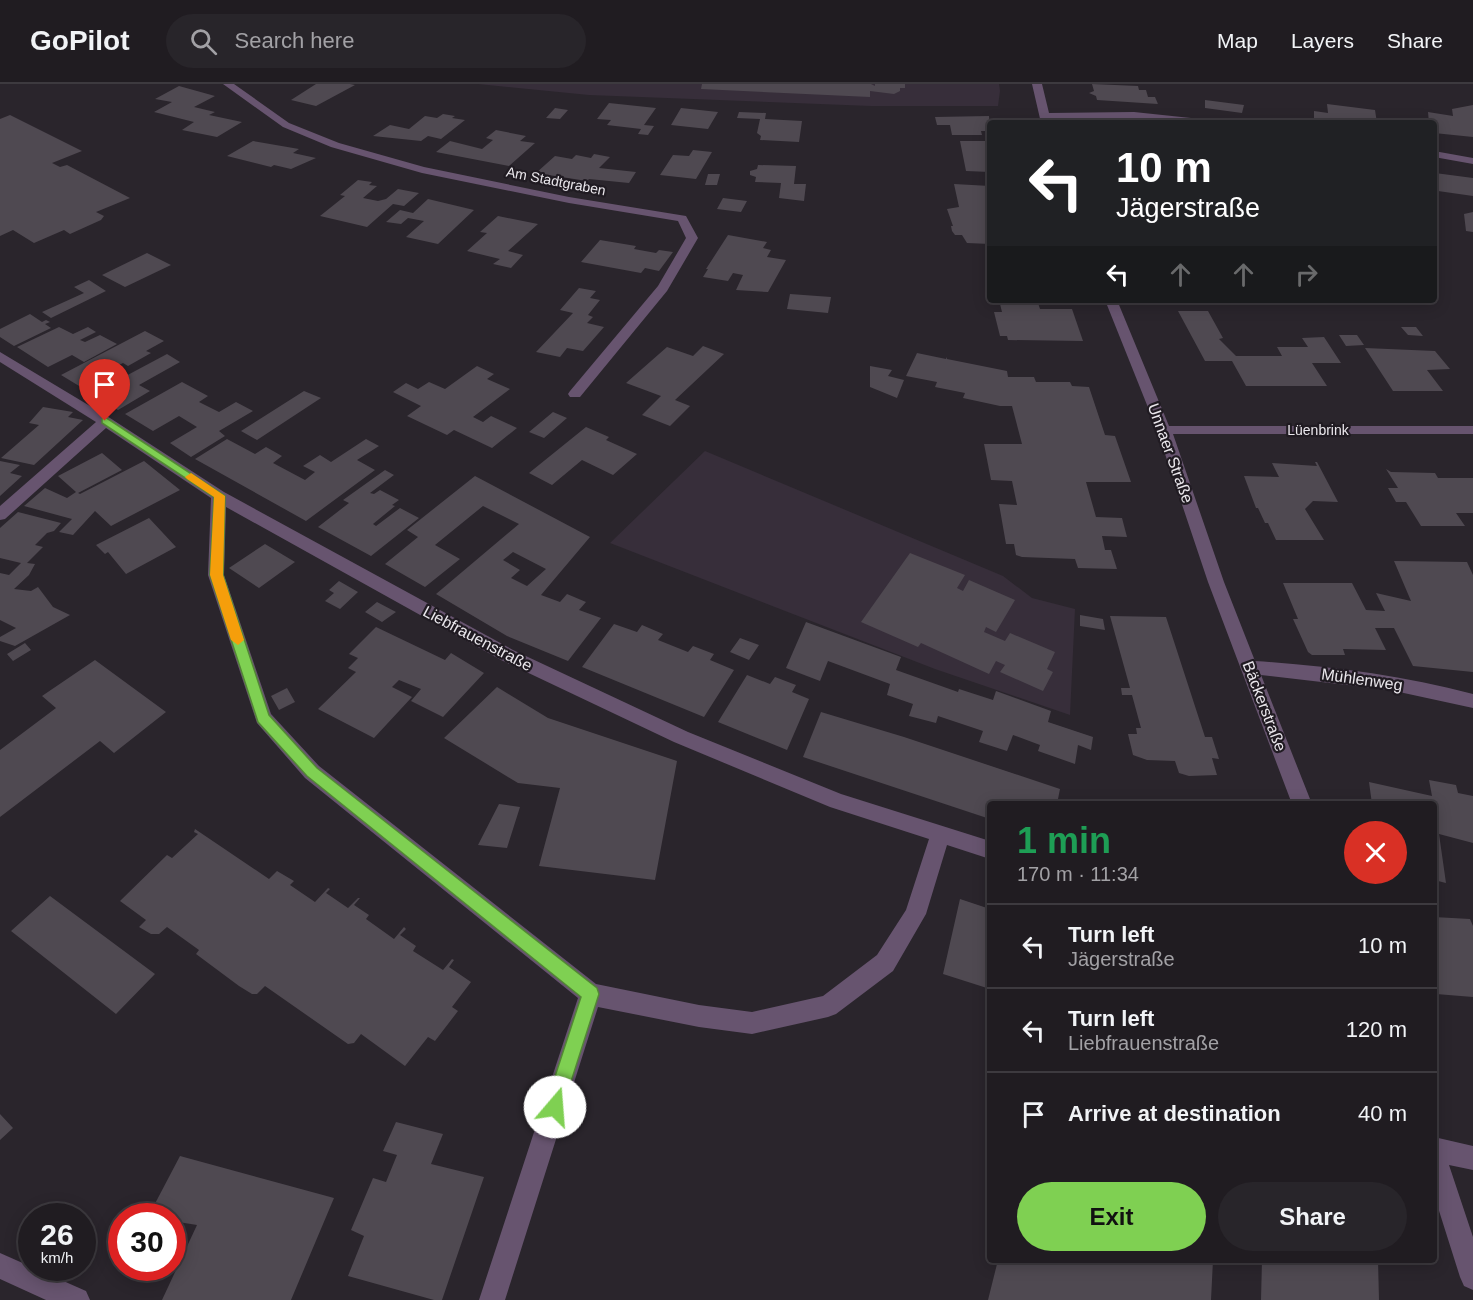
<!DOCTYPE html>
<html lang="en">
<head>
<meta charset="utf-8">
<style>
  :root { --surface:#201c21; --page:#28252a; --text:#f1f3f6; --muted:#a2a1a5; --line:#3d3a3f; --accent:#7fd052 }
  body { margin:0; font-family:Helvetica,sans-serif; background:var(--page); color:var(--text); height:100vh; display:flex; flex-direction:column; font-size:22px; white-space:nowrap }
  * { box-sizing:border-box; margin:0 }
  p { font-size:20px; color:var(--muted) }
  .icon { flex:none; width:33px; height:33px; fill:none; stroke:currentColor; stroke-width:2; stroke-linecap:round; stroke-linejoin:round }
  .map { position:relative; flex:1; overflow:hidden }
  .side { position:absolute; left:987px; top:717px; width:450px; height:462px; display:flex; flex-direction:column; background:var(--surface); border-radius:6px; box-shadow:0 3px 15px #0003,0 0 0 2px var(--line) }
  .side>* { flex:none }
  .banner { position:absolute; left:987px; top:36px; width:450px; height:183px; border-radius:6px; box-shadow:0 3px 15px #0003,0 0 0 2px var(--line); background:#202124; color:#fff; overflow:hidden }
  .speed { position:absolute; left:18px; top:1119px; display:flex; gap:12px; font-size:30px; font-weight:700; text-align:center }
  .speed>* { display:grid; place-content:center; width:78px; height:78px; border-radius:50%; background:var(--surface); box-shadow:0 3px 15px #0003,0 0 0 2px var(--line); line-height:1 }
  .speed small { font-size:15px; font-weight:400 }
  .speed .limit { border:9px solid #d22; background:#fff; color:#111 }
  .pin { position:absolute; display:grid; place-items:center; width:51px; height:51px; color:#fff; margin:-62px -26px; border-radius:50% 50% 50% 0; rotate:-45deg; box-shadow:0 0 6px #0007 }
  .pin .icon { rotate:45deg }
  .me { position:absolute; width:66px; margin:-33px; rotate:18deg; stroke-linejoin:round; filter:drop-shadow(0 0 4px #0008) }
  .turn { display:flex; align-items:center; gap:21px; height:126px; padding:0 30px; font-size:27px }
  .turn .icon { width:78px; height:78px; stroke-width:2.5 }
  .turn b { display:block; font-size:42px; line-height:51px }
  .lanes { display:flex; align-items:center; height:57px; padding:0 30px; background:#0003; justify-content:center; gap:30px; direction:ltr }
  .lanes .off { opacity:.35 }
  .round { display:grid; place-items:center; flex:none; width:63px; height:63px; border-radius:32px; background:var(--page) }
  .headline { display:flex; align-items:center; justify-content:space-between; height:102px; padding:0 30px }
  h1 { font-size:36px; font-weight:700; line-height:45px; color:#1e9e55 }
  .primary-button { display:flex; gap:12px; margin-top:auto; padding:12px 30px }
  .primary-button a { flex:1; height:69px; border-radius:36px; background:var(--accent); color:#111; font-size:24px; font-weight:700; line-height:69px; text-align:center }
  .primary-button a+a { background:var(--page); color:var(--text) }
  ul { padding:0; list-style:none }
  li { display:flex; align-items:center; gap:18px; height:84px; padding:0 30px; border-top:2px solid var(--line) }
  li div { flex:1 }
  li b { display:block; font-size:22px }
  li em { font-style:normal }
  header { display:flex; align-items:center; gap:36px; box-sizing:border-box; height:84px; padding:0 30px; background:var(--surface); border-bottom:2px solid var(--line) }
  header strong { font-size:28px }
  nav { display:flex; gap:33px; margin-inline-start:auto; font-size:21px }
  .search { width:420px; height:54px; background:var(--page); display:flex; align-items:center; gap:15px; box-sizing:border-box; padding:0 21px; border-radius:33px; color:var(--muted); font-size:22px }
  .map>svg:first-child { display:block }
  .built { fill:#372e3a }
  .building { fill:#4f4951; fill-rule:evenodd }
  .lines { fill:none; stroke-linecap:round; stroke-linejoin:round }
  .minor { fill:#67546f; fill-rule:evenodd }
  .route { fill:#7fd052; stroke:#538735; stroke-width:1.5 }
  .slow { fill:#f59e0b }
  .labels { text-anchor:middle; stroke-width:4.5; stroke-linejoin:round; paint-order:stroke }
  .far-street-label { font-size:14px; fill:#eae7ec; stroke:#201b22 }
  .street-label { font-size:16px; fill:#eae7ec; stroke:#201b22 }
</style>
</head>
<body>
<header>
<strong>GoPilot</strong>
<div class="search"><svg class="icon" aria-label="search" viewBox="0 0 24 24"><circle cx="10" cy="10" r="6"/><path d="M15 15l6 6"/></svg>Search here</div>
<nav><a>Map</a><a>Layers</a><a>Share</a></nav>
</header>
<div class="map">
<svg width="1473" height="1216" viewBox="0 0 1473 1216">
  <rect width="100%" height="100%" fill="#2a252c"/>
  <path class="built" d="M478 0H999L1000 7 998 22H871L589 11Z
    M705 367 1003 492 1032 514 1075 525 1070 631 935 585 610 459Z"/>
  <path class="building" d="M316 0H350L355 1 316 22 291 16Z
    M702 0H871L875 2V0H905V4H900V7L894 10 870 7V13L701 5Z
    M1092 0 1138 2 1139 6H1146L1148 13H1155L1158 20 1097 16 1096 12 1089 9 1094 7Z
    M179 2 215 12 194 23 215 28 209 31 242 38 217 53 182 46 194 38 154 28 172 18 155 15Z
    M1205 16 1244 21 1242 29 1205 24Z
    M609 19 656 24 644 41 654 42 648 51 638 50 641 45 607 41 611 36 597 35Z
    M1327 20 1375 26 1377 39 1314 36V27L1328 29Z
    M1473 21V53L1434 49V39H1429L1428 28 1453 32 1452 25Z
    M555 24 568 26 560 35 546 34Z
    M681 24 718 28 708 45 671 41Z
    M739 28 766 29 765 35 802 37 799 58 760 56 761 52 757 49 760 35 737 34Z
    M443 30 455 32 452 34 465 36 441 55 428 52 421 57 373 52 390 41 409 45 425 32 437 34Z
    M10 31 82 67 52 79 60 83 67 81 130 114 96 128 104 132 101 136 70 150 64 146 34 159 13 146 0 152V35Z
    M989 32 990 47H981L982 51H952L950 41H937L935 33Z
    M496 46 526 52 520 57 535 59 509 82 436 68 450 57 482 65 493 56 486 54Z
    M253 57 299 65 293 69 316 74 291 85 274 81 271 83 227 72Z
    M960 57H990V88L966 87Z
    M693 66 712 68 696 95 660 91 673 71 689 72Z
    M594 70 610 73 599 84 636 88 629 99 589 95 587 97 536 89 555 72 572 75 576 71 591 74Z
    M758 81 796 82 794 100H806L804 117 779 114 781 99 755 98 756 93 750 91V87L757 85Z
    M1435 89 1473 94V112L1438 107Z
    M708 90H720L717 101H705Z
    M358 96 372 98 369 101 377 102 363 114 378 117 386 115 398 105 419 109 404 122 393 120 367 143 320 132 345 112 340 111Z
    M954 100 990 102V160L967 159 962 151H955L952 147 951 142H953L947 125 959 123Z
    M723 114 747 117 741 128 717 125Z
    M428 115 474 126 438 160 406 153 424 137 408 134 401 140 386 138 400 126 413 129Z
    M1473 128V148L1466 147 1464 130Z
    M498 132 538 140 508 167 523 171 511 184 493 180 500 175 467 167 487 149 480 148Z
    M728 151 767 158 763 164 771 166 767 173 786 176 768 208 736 206 743 191 733 189 728 197 703 193 708 185H706Z
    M600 156 636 162 634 165 656 169 659 166 673 168 659 187 645 184 641 189 581 178Z
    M147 169 171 181 125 203 102 191Z
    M89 196 106 207 51 234 42 228 84 209 74 203Z
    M579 204 596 207 590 214 600 216 588 231 593 233 587 239 604 243 583 267 567 264 560 273 536 268 573 229 560 226Z
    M790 210 831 213 828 229 787 225Z
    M999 216H1037L1040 225H1072L1083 257 1008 256 1007 252H1000L994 228H1002Z
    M1178 227H1208L1223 254 1219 255 1236 272H1282L1277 263H1308L1302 254 1324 253 1341 279H1312L1327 302H1246L1232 277H1205Z
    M30 230 42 238 46 236 50 238 45 240 51 244 14 262 0 253V245Z
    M59 243 73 250 88 243 96 248 80 256 85 258 100 251 117 260 84 278 72 271 48 283 17 263Z
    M1401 243H1416L1423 252 1408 251Z
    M145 247 164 257 146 267 151 269 128 282 123 279 117 282 126 288 89 308 61 291Z
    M1339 251H1357L1364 261 1346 262Z
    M703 262 724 270 675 316 690 322 670 342 642 331 661 312 626 299 667 263 693 272Z
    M1365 264 1435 267 1450 285 1427 286 1443 307H1393Z
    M917 269 946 275 947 273V275L1007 287 1008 293H1034L1036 298H1070L1072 302 1089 303 1105 351 1115 352 1131 398H1086L1096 433 1122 434 1127 453 1102 452 1105 466H1111L1117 485 1078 484 1075 475 1022 473 1016 471 1014 460H1006L999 420 1017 421 1012 397 991 396 984 360H1022L1012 322H1000L963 314 965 309 935 303 937 298 906 292Z
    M167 270 180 278 139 301 150 307 118 326 92 310Z
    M477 282 494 290 487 295 510 305 473 333 483 338 491 332 517 344 492 364 454 346 447 351 407 332 421 322 393 308 406 299 418 305 429 298 445 305Z
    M870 282 892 286 888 292 904 296 897 314 870 303Z
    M182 298 208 312 199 318 219 328 236 318 253 327 219 347 225 352 191 373 170 359 197 343 179 332 153 347 125 330Z
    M304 307 321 314 257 356 241 347Z
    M43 323 73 328 68 333 83 336 34 381 1 374 39 341 29 339Z
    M553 328 567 334 544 354 529 348Z
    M586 343 609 353 606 356 637 370 613 391 582 376 552 401 529 389Z
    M227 355 255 370 266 363 282 372 273 379 305 396 315 388 303 382 320 371 331 378 366 355 379 362 357 376 375 386 306 437 195 375Z
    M102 369 122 386 78 409 80 410 144 377 180 406 111 442 95 427 73 451 59 448 72 435 24 422 45 404 67 414 76 408 58 392Z
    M0 377 20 381 10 389 22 392 0 412Z
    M1315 378H1317L1338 418 1313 417 1305 425 1324 456H1276L1268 439H1265L1258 424H1256L1244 392 1279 393 1272 379 1317 382Z
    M1386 385 1391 388 1435 389 1438 394H1473V429H1456L1465 442H1421L1406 418H1396L1388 404H1398Z
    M385 386 394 391 370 409 374 410 380 406 399 416 392 421 395 422 373 440 376 442 400 424 419 434 371 472 318 443 349 419 343 416Z
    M475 392 590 453 541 511 560 518 567 510 586 518 579 526 601 534 568 577 507 552 436 510 519 440 483 422 435 461 460 475 425 503 385 480 418 453 407 446ZM513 468 546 485 527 502 511 494 520 486 503 476Z
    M18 428 61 439 54 447 47 449 35 461 43 463 27 479 35 480 29 491 14 505 31 507 38 503 53 523 70 531 15 562 0 557V553L16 544 0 536V489L9 491 21 479 0 474V444Z
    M149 434 176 463 126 490 108 468 105 470 96 461Z
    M265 460 295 478 259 504 229 484Z
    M910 469 965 491 957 504 963 507 969 496 1015 516 996 548 986 543 984 548 1005 557 1010 549 1055 568 1047 585 1053 588 1043 607 1000 588 1005 581 996 577 989 590 921 559 918 563 861 538Z
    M1394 477 1467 478 1473 491V588L1413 582 1394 544H1375L1386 566 1343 565 1345 571H1312L1308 568 1293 535H1298L1283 499H1352L1366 526 1385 527 1376 509 1411 517Z
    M339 497 358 508 340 525 325 517 334 509 329 506Z
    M377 518 396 528 382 538 365 528Z
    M1080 531 1103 535 1105 546 1080 542Z
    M1110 532 1166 533 1205 653H1212L1219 675 1212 674 1217 691 1189 692 1179 689 1175 677 1147 676 1133 671 1128 650H1137L1136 644H1141L1132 611H1122L1121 604H1130Z
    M806 538 901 573 896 586 958 608 959 605 993 616 996 607 1051 627 1048 638 1093 653 1091 666 1078 661 1075 680 1038 667 1040 661 1013 651 1007 667 979 658 983 647 938 632 936 639 909 632 913 620 887 611 890 600 828 577 820 597 786 584Z
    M614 540 637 548 642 541 663 550 658 556 688 568 693 562 714 570 710 576 734 586 704 633 582 583Z
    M376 543 445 576 451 569 484 589 443 633 411 617 421 605 399 596 392 603 412 613 374 654 318 625 356 588 348 584 358 574 349 570Z
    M740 554 759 561 749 576 730 568Z
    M25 559 31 566 13 577 7 570Z
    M95 576 166 628 114 669 100 657 0 733V666L56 624 42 612Z
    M747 591 770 600 775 593 796 601 792 608 809 615 787 666 718 638Z
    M497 603 548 634 677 677 655 796 539 782 560 704 518 699 444 654Z
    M287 604 295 618 279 626 271 612Z
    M821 628 904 653 1060 705 1057 720H990V735L803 673Z
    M1429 696 1456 701 1458 709 1473 712V759L1439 750 1446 799 1434 796V720H1372L1369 698 1432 712Z
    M499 720 520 723 507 764 478 761Z
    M195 745 269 795 277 787 294 797 290 801 315 818 328 804 330 805 326 809 348 824 358 814H360L354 821 369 831 366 835 394 855 404 843 406 845 400 851 416 862 413 867 443 886 452 875 454 876 449 883 471 898 452 923 458 927 435 957 428 953 405 982 361 950 354 959 348 960 265 902 257 910H252L239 902 196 870 199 866 167 843 159 850H151L139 843 146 836 120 817 167 771 172 774 198 750 194 748Z
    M50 812 155 890 116 930 11 847Z
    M960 815 990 825V905L943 890Z
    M1434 833 1470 835 1473 842V913L1436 910Z
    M0 1030 13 1044 0 1056Z
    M396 1038 443 1050 431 1080 484 1093 442 1216H434L348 1192 364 1152 351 1146 373 1094 386 1098 397 1071 383 1067Z
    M180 1072 334 1114 291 1216H162L197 1141 172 1137V1132L149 1131Z
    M998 1176H1213L1211 1216H988Z
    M1262 1176H1378L1379 1216H1261Z"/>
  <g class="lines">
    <path class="minor" d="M223 0H234L289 39 339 59 424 83 569 113 686 132 698 154 667 207 580 313H570L568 310 570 307 658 202 686 154 678 137 569 119 422 89 331 63 283 43Z
      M1032 0H1042L1049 29 1134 28 1210 36 1215 39H1182L1134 34 1050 35 1051 39H1041Z
      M1434 67 1473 74V80L1434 73Z
      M1105 216H1117L1169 342H1473V350H1173L1224 498 1255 577C1329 582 1401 591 1473 610V624L1390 606 1261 591 1312 720H1292L1208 498 1157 346Z
      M0 268 110 334 224 408 513 566 688 648 841 710 990 757V775L947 761 926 830 893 887 836 930 828 933 752 950 699 943 598 923 505 1216H479L578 914 305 694 257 639 208 491 211 414 106 344 5 435 0 436V422L96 338 0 278ZM226 423 501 576 674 658 830 723 929 755 906 826 877 871 823 912 752 928 699 921 596 900 319 682 271 630 224 491Z
      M1434 1053 1473 1062V1086L1449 1081 1473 1153V1206L1464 1202 1460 1193 1434 1111Z
      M0 1169 86 1207 90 1216H46L0 1195Z"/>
  </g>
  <path class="route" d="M105 333 225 412 223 491 269 631 317 684 597 904 599 910 561 1029 555 1032 548 1029 545 1023 581 913 307 692 258 638 210 491 214 413 102 339V334Z"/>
  <path class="slow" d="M191 389 225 412 223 491 244 556 238 561 231 556 210 491 214 413 187 395 185 393Z"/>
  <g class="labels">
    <g class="far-street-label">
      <text transform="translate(556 97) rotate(11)" y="5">Am Stadtgraben</text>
      <text x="1318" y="351">Lüenbrink</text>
    </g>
    <g class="street-label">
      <text transform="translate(1171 369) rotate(70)" y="6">Unnaer Straße</text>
      <text transform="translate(478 554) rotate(28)" y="6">Liebfrauenstraße</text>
      <text transform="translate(1362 595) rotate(8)" y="6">Mühlenweg</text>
      <text transform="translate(1265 622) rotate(69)" y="6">Bäckerstraße</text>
    </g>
  </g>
</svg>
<div class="speed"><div>26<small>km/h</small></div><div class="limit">30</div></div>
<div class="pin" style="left:105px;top:337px;background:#d93025"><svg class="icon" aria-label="arrive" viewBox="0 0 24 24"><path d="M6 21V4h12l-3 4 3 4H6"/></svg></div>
<svg class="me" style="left:555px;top:1023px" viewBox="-20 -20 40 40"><circle r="19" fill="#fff"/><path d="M0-13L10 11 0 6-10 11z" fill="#7fd052"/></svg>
<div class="banner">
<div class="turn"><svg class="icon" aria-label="left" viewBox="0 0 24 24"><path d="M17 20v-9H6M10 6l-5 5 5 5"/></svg><div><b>10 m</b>Jägerstraße</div></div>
<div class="lanes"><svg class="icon" aria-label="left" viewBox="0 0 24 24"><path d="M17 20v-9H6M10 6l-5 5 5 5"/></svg><svg class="icon off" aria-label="ahead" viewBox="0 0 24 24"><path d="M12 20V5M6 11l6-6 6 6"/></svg><svg class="icon off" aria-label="ahead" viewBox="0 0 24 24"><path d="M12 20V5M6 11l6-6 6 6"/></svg><svg class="icon off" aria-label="right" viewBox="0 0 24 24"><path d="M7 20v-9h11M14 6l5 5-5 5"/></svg></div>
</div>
<section class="side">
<div class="headline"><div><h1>1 min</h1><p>170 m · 11:34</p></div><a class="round" style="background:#d93025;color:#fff"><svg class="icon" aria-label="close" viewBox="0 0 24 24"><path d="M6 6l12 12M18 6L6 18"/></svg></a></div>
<ul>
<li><svg class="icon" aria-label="left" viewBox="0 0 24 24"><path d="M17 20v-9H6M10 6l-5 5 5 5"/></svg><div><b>Turn left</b><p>Jägerstraße</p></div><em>10 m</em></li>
<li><svg class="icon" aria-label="left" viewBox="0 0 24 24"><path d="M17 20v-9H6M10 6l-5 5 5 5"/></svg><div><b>Turn left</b><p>Liebfrauenstraße</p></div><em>120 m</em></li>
<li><svg class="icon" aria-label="arrive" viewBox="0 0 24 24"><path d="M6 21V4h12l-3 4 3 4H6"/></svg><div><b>Arrive at destination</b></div><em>40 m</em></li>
</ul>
<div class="primary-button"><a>Exit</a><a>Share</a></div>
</section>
</div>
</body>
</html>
